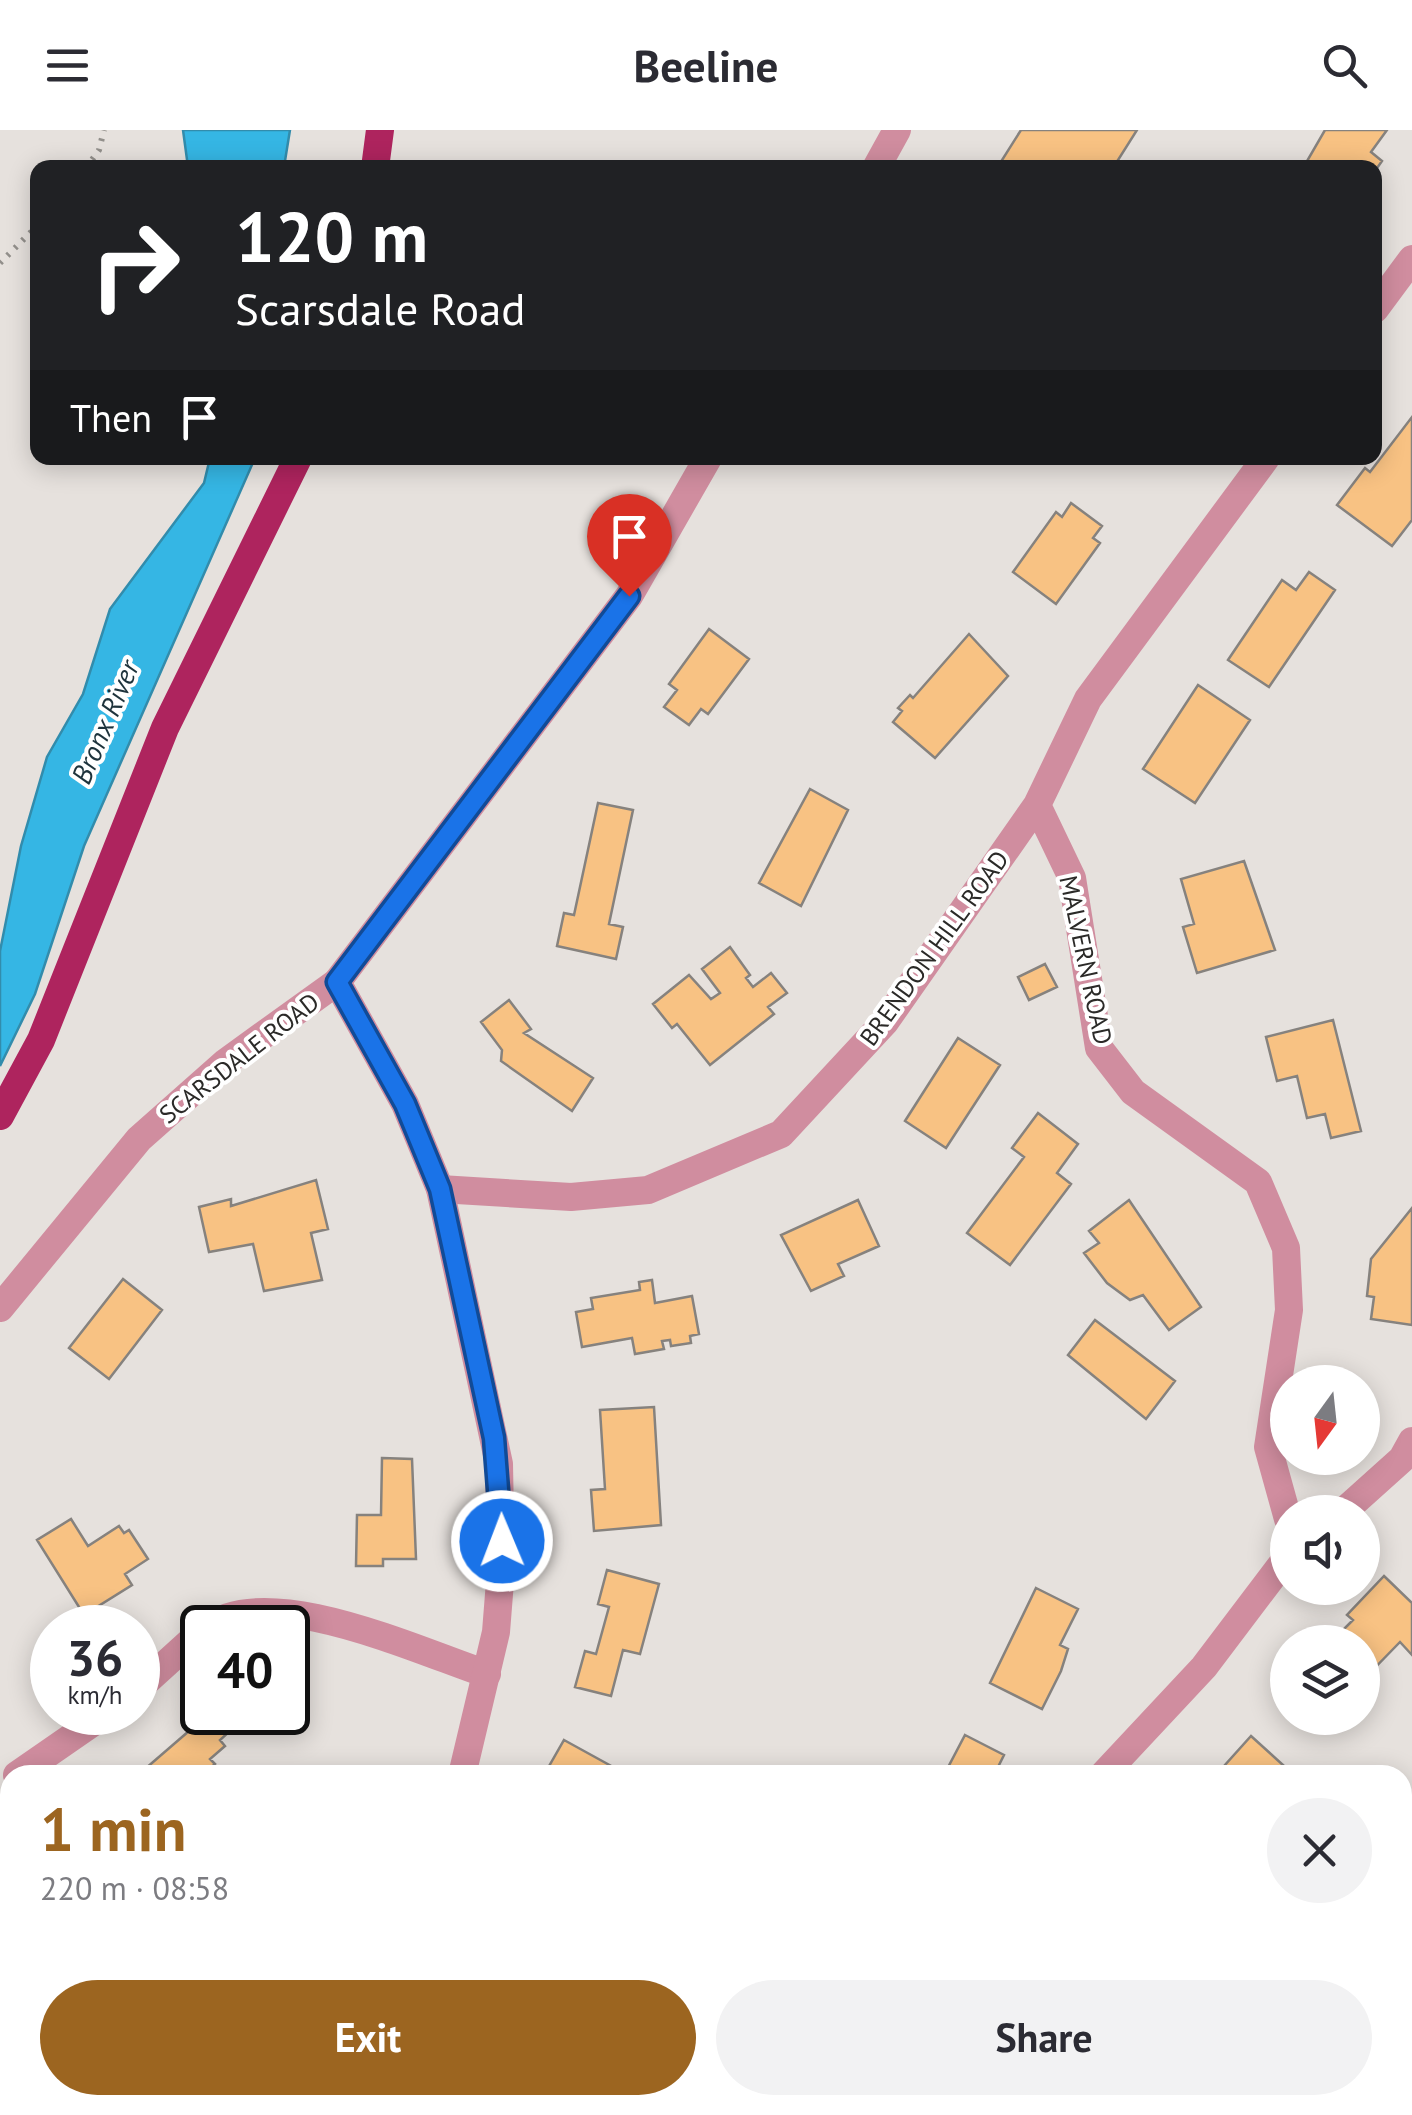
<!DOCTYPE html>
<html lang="en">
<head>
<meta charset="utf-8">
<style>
  :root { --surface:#fff; --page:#f2f2f3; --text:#2b2b33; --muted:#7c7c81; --accent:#9c6520 }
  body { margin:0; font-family:"PT Sans",sans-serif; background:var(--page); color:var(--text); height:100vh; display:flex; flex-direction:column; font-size:38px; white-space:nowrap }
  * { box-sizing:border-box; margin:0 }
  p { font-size:32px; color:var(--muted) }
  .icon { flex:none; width:55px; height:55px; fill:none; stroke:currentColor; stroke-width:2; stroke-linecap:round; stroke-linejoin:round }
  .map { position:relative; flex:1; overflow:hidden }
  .details { position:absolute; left:0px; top:1635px; width:1412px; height:350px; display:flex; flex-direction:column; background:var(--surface); border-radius:30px 30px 0 0; box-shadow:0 5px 25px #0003 }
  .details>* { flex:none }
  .guide { position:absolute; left:30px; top:30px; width:1352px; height:305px; border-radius:20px; box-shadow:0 5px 25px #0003; background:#202124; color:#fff; overflow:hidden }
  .needle { width:65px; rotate:195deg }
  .tools { position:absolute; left:1270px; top:1235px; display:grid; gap:20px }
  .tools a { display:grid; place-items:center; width:110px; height:110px; border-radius:50%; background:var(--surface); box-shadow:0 5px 25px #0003; font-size:50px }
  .speed { position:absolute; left:30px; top:1475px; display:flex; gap:20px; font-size:50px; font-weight:700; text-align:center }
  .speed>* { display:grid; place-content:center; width:130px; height:130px; border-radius:50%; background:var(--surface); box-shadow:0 5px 25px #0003; line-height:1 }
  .speed small { font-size:25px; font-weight:400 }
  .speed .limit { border:5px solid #111; border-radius:15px; background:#fff; color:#111 }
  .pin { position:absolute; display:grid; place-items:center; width:85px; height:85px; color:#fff; margin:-102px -42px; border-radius:50% 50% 50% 0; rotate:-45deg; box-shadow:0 0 10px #0007 }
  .pin .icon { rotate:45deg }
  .me { position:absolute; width:110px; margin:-55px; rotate:359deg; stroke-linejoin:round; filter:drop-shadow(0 0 8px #0008) }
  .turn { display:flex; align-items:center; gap:35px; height:210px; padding:0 40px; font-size:45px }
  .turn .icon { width:130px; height:130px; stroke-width:2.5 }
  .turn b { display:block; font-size:70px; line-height:85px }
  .then { display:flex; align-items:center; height:95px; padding:0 40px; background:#0003; gap:20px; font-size:38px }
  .round { display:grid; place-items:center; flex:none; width:105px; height:105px; border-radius:52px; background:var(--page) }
  .headline { display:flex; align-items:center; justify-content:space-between; height:170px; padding:0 40px }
  h1 { font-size:60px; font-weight:700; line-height:75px; color:var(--accent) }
  .button { display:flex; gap:20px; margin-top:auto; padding:20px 40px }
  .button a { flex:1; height:115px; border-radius:60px; background:var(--accent); color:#fff; font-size:40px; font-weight:700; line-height:115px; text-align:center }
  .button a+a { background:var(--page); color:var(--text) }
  header { display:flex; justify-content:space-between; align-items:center; height:130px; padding:0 40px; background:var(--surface); font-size:45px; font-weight:700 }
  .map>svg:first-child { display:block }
  .water { fill:#35b6e4; stroke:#328cac; stroke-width:2.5 }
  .building { fill:#f8c283; stroke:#86827e; stroke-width:2.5 }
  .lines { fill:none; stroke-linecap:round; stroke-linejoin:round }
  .path { stroke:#928f8b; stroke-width:6; stroke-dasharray:2.5 8; stroke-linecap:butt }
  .minor { stroke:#d08d9f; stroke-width:28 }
  .tertiary { stroke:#d08d9f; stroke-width:28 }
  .trunk { stroke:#ae245e; stroke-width:28 }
  .route-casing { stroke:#114b97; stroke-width:25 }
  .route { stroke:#1a73e8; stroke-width:18 }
  .labels { text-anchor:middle; stroke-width:8; stroke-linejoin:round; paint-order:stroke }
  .street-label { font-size:25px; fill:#2b2a28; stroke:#fff }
  .water-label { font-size:28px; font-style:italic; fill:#1e333c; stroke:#fff }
</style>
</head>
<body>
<header><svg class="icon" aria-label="menu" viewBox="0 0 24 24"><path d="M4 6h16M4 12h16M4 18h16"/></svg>Beeline<svg class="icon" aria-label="search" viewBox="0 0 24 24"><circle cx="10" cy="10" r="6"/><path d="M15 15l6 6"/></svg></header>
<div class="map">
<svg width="1412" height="1985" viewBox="0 0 1412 1985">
  <rect width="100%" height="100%" fill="#e6e1dd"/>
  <path class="water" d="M183 0H290L284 37H188Z
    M210 328H255L84 716 35 864 0 936V821L21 716 47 627 83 564 110 479 204 353Z"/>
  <path class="building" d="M1021 0H1137L1113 38H997Z
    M1325 0H1387L1371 22 1382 31 1375 41 1303 38Z
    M1412 287V390L1392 416 1337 375 1365 338 1370 342Z
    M1071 373 1102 396 1093 408 1100 413 1056 474 1013 442 1056 382 1062 387Z
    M1309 442 1335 460 1269 557 1228 530 1282 450 1296 460Z
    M709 499 749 529 708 584 701 579 689 595 664 577 677 560 669 554Z
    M969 504 1008 546 935 628 893 592 902 581 898 578 910 565 913 568Z
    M1198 555 1250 590 1195 673 1143 639Z
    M810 659 848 680 801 776 759 753Z
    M598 673 633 680 609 794 623 797 616 829 557 816 564 783 574 785Z
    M1244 731 1275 820 1197 843 1183 797 1194 794 1181 749Z
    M730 817 750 845 746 848 753 857 771 843 787 863 768 877 774 884 710 935 677 894 672 898 653 874 689 845 711 869 720 863 702 839Z
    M1045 834 1057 857 1029 870 1018 847Z
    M509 870 531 899 524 903 593 948 572 981 501 931 502 920 481 892Z
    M1333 890 1361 1001 1331 1008 1325 984 1307 988 1297 946 1277 951 1266 907Z
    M958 908 1000 935 946 1018 905 991Z
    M1038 983 1078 1014 1057 1043 1071 1054 1010 1135 967 1103 1024 1027 1012 1018Z
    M316 1050 328 1099 311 1103 322 1150 264 1161 253 1114 209 1122 199 1077 231 1069V1076Z
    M858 1070 879 1116 838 1134 844 1146 811 1161 781 1105Z
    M1129 1070 1201 1177 1169 1200 1143 1165 1130 1170 1107 1153 1084 1123 1099 1113 1089 1101Z
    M1412 1078V1195L1371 1189 1374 1167 1367 1166 1371 1129Z
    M123 1149 162 1180 109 1249 69 1218Z
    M652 1150 655 1173 692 1166 699 1204 690 1206 691 1213 671 1216 670 1210 662 1211 664 1219 635 1224 632 1208 582 1217 576 1182 593 1179 591 1168 640 1160 639 1152Z
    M1095 1190 1175 1251 1146 1289 1068 1225Z
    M654 1277 661 1395 594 1401 591 1360 605 1359 600 1280Z
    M382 1328 412 1329 416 1429H383V1436H356L357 1385H381Z
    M71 1389 88 1416 119 1396 124 1403 129 1400 148 1429 125 1444 132 1455 84 1485 37 1410Z
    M607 1440 659 1454 640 1524 623 1520 611 1566 575 1557 585 1521 596 1524 609 1477 598 1474Z
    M1384 1446 1412 1473V1525L1400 1512 1362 1551V1512H1331L1353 1490 1347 1485Z
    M1036 1458 1078 1479 1060 1515 1068 1519 1061 1541 1042 1579 990 1553Z
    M211 1582 231 1600 220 1610 225 1616 210 1629 215 1634 202 1645H138Z
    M965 1605 1004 1625 994 1645H944Z
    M1251 1606 1294 1645H1216Z
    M564 1610 613 1637 609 1645H544Z
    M1402 1709 1412 1717V1772L1402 1764Z
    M10 1863V1939L0 1934V1878Z
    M121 1975H216L211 1985H139Z
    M460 1975H529L523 1985H454Z
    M716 1975H780L773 1985H719L712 1980Z"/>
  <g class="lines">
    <path class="path" d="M86 38 99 20 104 0
      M0 133 38 95"/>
    <path class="minor" d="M1375 179 1412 129
      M1037 675 1072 748 1099 918 1133 962 1258 1052 1286 1118 1289 1180 1268 1317 1288 1389
      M440 1059 571 1067 648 1060 781 1004 885 892 1037 675 1088 569 1266 328
      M0 1178 139 1009 226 932 337 852
      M1343 1382 1402 1329 1412 1311
      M207 1498C267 1450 420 1522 487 1544
      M138 1559 202 1501
      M17 1645 108 1582
      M1103 1645 1204 1537 1288 1426
      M1402 1938 1412 1963
      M937 1985 944 1975"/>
    <path class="tertiary" d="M876 38 897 0
      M462 1645 496 1502 501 1439 499 1334 440 1059 405 974 337 852 629 466 708 328
      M297 1985 302 1975"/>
    <path class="trunk" d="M375 38 380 0
      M0 986 41 910 165 598 298 328"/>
  </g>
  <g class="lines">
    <g class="route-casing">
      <path id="route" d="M502 1411 494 1308 440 1059 405 974 337 852 629 466"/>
    </g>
    <use href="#route" class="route"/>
  </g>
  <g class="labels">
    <g class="street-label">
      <text transform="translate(934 818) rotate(-54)" y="9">BRENDON HILL ROAD</text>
      <text transform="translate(1086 830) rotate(78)" y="9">MALVERN ROAD</text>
      <text transform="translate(239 928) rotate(-38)" y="9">SCARSDALE ROAD</text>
    </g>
    <g class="water-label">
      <text transform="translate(105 592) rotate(-67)" y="10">Bronx River</text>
    </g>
  </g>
</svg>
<div class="tools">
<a><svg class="needle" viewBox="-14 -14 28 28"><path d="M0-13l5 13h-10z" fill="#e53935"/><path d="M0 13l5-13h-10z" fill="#7c7c81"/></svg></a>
<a><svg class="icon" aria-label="sound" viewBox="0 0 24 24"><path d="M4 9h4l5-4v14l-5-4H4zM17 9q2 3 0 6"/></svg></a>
<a><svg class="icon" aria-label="layers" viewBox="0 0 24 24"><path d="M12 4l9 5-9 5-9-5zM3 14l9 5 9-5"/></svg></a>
</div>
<div class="speed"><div>36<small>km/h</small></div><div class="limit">40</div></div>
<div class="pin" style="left:629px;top:466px;background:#d93025"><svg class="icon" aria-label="arrive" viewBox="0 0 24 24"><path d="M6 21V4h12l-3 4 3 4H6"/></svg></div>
<svg class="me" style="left:502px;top:1411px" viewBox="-20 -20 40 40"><circle r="17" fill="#1a73e8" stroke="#fff" stroke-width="3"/><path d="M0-11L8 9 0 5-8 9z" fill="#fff"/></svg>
<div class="guide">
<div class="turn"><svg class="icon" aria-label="right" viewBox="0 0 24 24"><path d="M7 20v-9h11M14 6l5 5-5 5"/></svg><div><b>120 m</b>Scarsdale Road</div></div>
<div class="then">Then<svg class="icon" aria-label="arrive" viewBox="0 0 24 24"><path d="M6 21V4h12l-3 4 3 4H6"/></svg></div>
</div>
<section class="details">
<div class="headline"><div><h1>1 min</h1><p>220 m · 08:58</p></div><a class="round"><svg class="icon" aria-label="close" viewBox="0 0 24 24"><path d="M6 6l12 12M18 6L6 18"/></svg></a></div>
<div class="button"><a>Exit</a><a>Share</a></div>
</section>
</div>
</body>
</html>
